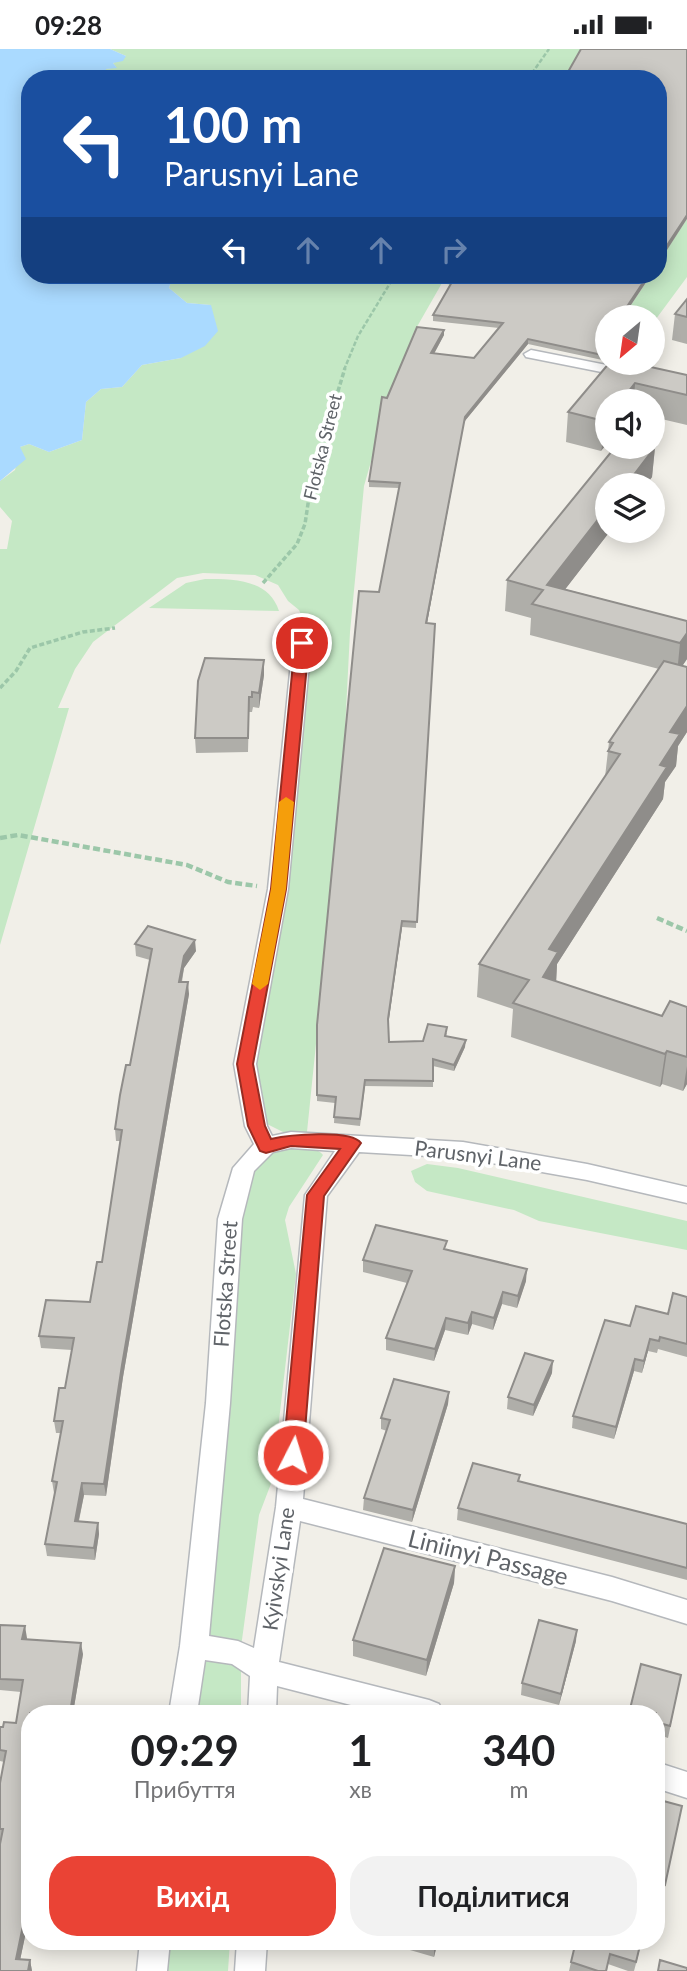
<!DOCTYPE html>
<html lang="uk">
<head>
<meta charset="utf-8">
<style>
  :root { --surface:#fff; --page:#f2f2f2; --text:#202124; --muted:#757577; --accent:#ea4335 }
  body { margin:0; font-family:Lato,sans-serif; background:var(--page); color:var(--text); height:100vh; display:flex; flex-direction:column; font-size:26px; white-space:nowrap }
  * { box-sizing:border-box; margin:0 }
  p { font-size:23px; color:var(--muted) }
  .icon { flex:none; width:38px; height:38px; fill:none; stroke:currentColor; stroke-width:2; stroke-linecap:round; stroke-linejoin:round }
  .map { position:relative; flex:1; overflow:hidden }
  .panel { position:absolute; left:21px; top:1656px; width:644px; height:245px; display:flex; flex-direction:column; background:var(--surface); border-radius:28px; box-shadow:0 4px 18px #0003 }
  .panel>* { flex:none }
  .guide { position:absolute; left:21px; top:21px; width:646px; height:214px; border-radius:28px; box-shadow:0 4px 18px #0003; background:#1a4fa0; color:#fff; overflow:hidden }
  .needle { width:46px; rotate:209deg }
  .tools { position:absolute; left:595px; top:256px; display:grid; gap:14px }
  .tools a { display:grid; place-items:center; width:70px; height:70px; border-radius:50%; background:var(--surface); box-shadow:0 4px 18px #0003; font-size:35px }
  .pin { position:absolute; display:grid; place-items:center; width:60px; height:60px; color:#fff; margin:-30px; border:4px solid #fff; border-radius:50%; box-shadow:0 2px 7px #0007 }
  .me { position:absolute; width:77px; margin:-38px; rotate:5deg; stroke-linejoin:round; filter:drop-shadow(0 0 5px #0008) }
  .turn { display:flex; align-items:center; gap:24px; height:147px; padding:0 28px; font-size:32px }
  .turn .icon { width:91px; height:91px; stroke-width:2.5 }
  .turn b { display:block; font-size:49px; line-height:60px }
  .lanes { display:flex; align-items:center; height:66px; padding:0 28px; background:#0003; justify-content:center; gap:35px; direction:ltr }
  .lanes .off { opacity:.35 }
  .eta { display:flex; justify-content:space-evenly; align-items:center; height:119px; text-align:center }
  .eta b { font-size:42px; font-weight:700; line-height:49px }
  .cta { display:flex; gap:14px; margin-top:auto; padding:14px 28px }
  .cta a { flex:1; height:80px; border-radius:28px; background:var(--accent); color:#fff; font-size:28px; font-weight:700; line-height:80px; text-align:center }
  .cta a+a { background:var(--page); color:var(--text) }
  .status { display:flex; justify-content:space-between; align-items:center; height:49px; padding:0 35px; background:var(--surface); direction:ltr }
  .status svg { height:19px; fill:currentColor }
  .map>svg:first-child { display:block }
  .green { fill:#c5e8c5 }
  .water { fill:#aadaff }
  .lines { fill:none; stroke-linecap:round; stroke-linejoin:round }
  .street-casing { stroke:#b5b8bc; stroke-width:3 }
  .path-far2 { stroke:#9cc7a9; stroke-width:2.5; stroke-dasharray:4.5 2; stroke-linecap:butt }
  .path-far1 { stroke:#9cc7a9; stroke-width:3.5; stroke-dasharray:5 2.5; stroke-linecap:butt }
  .path { stroke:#9cc7a9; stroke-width:4.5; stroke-dasharray:7 3.5; stroke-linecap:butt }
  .street { fill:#fff; fill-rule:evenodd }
  .wall { fill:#afaea9 }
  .shaded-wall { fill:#8f8d8a }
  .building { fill:#cccac5; stroke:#8f8d8a; stroke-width:2 }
  .route { fill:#ea4335; stroke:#982c22; stroke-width:2 }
  .slow { fill:#f59e0b }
  .labels { text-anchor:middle; stroke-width:7; stroke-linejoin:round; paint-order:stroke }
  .far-street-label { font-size:18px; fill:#5f6368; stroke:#fff }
  .street-label { font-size:21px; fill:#5f6368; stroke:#fff }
  .near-street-label { font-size:24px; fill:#5f6368; stroke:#fff }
</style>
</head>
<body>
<div class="status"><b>09:28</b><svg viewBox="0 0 49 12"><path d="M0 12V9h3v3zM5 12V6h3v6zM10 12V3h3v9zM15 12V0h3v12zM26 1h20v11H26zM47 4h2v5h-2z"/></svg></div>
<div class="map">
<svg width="687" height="1922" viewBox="0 0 687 1922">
  <rect width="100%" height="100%" fill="#f1efe8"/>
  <path class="green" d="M110 0H583L566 30H117L106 25V20L116 18 113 14 126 7Z
    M687 170V228L653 274V268H623L651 226H658V214Z
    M173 226H457L451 236 442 234 414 283 390 346 364 437 350 583 342 740 307 1083H283L263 1073 255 1014 288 843 303 669V570L299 561 288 552 278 536 255 526 203 524 177 529 93 593 75 620 58 659H69L0 896V500H7L12 472 0 458V432L15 421 20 398 29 395 49 403 82 391 86 353 101 340 122 338 142 316 181 309 211 256 187 254 169 239Z
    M205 530C233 530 269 530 279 562L149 559 186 534Z
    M284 1099C297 1099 315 1096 323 1106L289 1158 285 1171 296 1225 272 1432 259 1466 241 1598V1664H195L224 1387 241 1150C251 1120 253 1111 284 1099Z
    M427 1115 458 1119 687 1172V1201L539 1172 514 1161 427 1142 415 1133 411 1122Z
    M164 1892H230L228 1922H160Z"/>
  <path class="water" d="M0 0H110L126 7 123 12 113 14 117 19 106 20V25L117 30H30V226H173L169 239 187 254 211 256 218 282 205 297 181 309 142 316 122 338 101 340 86 353 82 391 49 403 29 395 20 398 26 410 0 432Z"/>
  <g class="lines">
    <g class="street-casing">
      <path id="street" d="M531 301 687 332V340L526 308 524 305Z
        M299 566 308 571 311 594 288 840 256 1015 267 1077 272 1087 291 1083 463 1093 587 1115 687 1138V1154L587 1131 463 1109 359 1103 327 1147 303 1450 612 1528 687 1551V1575L612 1552 300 1472 279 1613 429 1651 439 1655 443 1664H382L277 1637 276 1664H248L250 1627 232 1615 205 1611 197 1664H169L180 1597 206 1354 218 1170 233 1119 254 1095 245 1077 234 1015 268 840 293 594 290 571ZM291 1099 335 1102 305 1146 276 1458 254 1599 238 1592 209 1587 230 1354 242 1170 254 1122 273 1103Z
        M656 1713 687 1723V1749L656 1739Z
        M140 1892H170L167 1922H137Z
        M237 1892H267L265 1922H235Z"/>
    </g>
    <path class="path-far2" d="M531 30 530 27 549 0
      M344 321 358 287 395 226"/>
    <path class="path-far1" d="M263 534 297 495 305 475 312 428 345 319
      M0 639 16 622 30 599 83 583 115 579"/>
    <path class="path" d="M0 789 18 786 187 816 228 833 257 837
      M657 869 687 882"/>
    <use href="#street" class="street"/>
  </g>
  <path class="wall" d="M687 250V295L672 291 675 265Z
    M433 266 607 268V312L528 295 464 373 427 574 416 879 402 878 388 975 389 993 423 992 447 984 446 987 465 998 454 1022 433 1017V1038L365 1037 360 1077 334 1074 335 1054 317 1052V976L379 543 399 439 369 438V432L387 349 444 281V286L434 305 474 309 499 279 433 272Z
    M610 313 687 326V376L653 368V352H607L601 402 566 393 568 363Z
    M616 397 655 398 652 428 646 436H607V481H611L565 540 687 572V610L682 617 687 618V683L678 697 676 717 665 733 663 750 557 915 556 932 662 967 670 952 687 958V1035L683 1042 662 1035 660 1038 511 988 513 960 477 948 479 915 605 728 609 693 659 620 530 586 531 569 505 562 507 531Z
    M264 611V626L259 659 253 658 252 663H249L248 703 196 704 195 689Z
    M135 895 196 902 184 919 182 933 189 945 123 1328 106 1447 84 1446 79 1472 98 1474 99 1485 95 1511 47 1507 45 1495 55 1444H54L52 1432 61 1384H56L54 1372 65 1339 72 1301 41 1299 39 1287 90 1253 102 1213 120 1092H116L115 1080 130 1016 150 911 136 907Z
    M447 1201 526 1232 517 1259 502 1255 493 1281 472 1275 468 1286 445 1281 434 1312 386 1301V1289L407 1234 363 1223V1211Z
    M687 1248V1308L658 1300 657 1304 648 1302 642 1324 634 1322 614 1390 572 1379 573 1367 630 1277 668 1265Z
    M552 1324 533 1367 507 1360 508 1348Z
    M449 1343 448 1355 412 1473 363 1461 364 1449 387 1382 381 1380V1369Z
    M520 1426 519 1433 687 1475V1531L457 1471 458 1459Z
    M455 1517 454 1534 426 1627 353 1607V1591Z
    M0 1576 27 1589 26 1591 83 1605 73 1664H30V1878H27L20 1911H30L32 1922H0V1734L4 1713 0 1712V1678H3L16 1674 21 1643 0 1641Z
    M576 1592 559 1656 521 1646 522 1634Z
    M681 1626 668 1689 656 1685V1664Z
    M656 1750 682 1757 663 1847 656 1845Z
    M379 1892H438L434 1908Z
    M642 1892 634 1922H628L608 1915 607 1922H569L571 1913Z"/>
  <path class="shaded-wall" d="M687 166V170L658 215V210Z
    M648 226H651L623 268H620Z
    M444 281V286L431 310V304Z
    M528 290V295L464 373 426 580V574L465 368Z
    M635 334 634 352H621Z
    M607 368V395L601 402 604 372Z
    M655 398 652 428 646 436H626Z
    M607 459V481H611L550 560 547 536Z
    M687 584V610L677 625 680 594Z
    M264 611V626L259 659V644Z
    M687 657V683L678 697 676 717 665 733 663 750 557 915 556 936 543 928 549 900 660 716 670 683Z
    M402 872V878L388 977V970Z
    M195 891 196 902 184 919 179 945V933L184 907Z
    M188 933 189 945 123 1328 106 1447 104 1435 122 1316Z
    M466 991 465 998 454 1022V1016Z
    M667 1002 662 1035 660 1038 665 1005Z
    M687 1017V1035L683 1042Z
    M527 1220 526 1232 517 1259 518 1247Z
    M503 1243 502 1255 493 1281 494 1269Z
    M472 1263V1275L468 1286V1274Z
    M446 1269 445 1281 434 1312 435 1300Z
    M650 1290 648 1302 642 1324 644 1312Z
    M635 1310 634 1322 614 1390 616 1378Z
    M553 1312 552 1324 533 1367 534 1356Z
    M449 1343 448 1355 412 1473 413 1461Z
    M82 1434 84 1446 76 1484 75 1472Z
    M98 1474 99 1485 95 1511 94 1499Z
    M455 1517 454 1534 426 1627 427 1611Z
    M25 1577 27 1589 24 1602 22 1590Z
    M577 1581 576 1592 559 1656 561 1645Z
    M81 1594 83 1605 73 1664H70Z
    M25 1867 27 1878 18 1921 16 1910Z
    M436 1892H438L434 1908V1898Z
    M30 1911 32 1922H28Z"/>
  <path class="building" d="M581 0H687V166L658 210V30H564Z
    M456 226H648L620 268H607V307L528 290 465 368 426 574 435 575 417 873 402 872 388 970 389 993 423 992 428 975 447 978 445 987 466 991 454 1016 433 1010V1032L365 1031 360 1070 334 1068 336 1048 317 1046V976L359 542 379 543 400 434 369 432 382 348 387 349 417 278 444 281 431 304 474 309 503 274 433 266Z
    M687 250V268L675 265Z
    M610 313H628L687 326V346L635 334 621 352H607V368L604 372 568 363Z
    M616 397 655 398 626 436H607V459L547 536 687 572V584L680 594 532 555 543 541 507 531Z
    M205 609 264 611 259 644 252 643V648H249L248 689H195L198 632Z
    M664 612 687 618V657L670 683 680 685 660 716 667 718 549 900 558 903 543 928 662 967 670 952 687 958V1008L667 1002 665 1005 513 954 529 931 479 915 620 705 608 702 613 694 609 693Z
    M148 877 195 891 184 907 179 933H188L122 1316 104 1435 82 1434 75 1472 98 1474 94 1499 45 1495 57 1433 52 1432 63 1372H54L59 1339H65L74 1289 39 1287 46 1251 90 1253 97 1213H102L122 1081 115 1080 120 1046 126 1016H130L152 900 135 895Z
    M376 1176 447 1192 444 1200 527 1220 518 1247 503 1243 494 1269 472 1263 468 1274 446 1269 435 1300 386 1289 412 1222 363 1211Z
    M673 1244 687 1248V1295L660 1288 659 1292 650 1290 644 1312 635 1310 616 1378 573 1367 605 1271 630 1277 636 1257 668 1265Z
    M525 1304 553 1312 534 1356 508 1348Z
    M394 1330 449 1343 413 1461 364 1449 390 1371 381 1369Z
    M473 1414 520 1426 518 1432 687 1475V1519L458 1459Z
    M384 1499 455 1517 427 1611 353 1591Z
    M539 1571 577 1581 561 1645 522 1634Z
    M0 1576 25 1577 22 1590 81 1594 70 1664H30V1868L25 1867 16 1910 30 1911 28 1922H0V1795L3 1780H0V1734L6 1702 0 1701V1678H3L4 1673 16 1674 23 1631 0 1630Z
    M641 1615 681 1626 670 1677 656 1673V1664H629Z
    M656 1750 682 1757 665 1836 656 1834Z
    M415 1892H436L434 1898Z
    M576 1892H641L636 1913 610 1905 606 1922H598L571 1913Z
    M660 1911 687 1919V1922H658Z"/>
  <path class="route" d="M302 590 309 594 286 840 253 1015 265 1077 271 1090C288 1086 351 1080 361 1094L324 1147 303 1406 300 1412 293 1414 286 1412 283 1406 307 1146 340 1100 291 1097 266 1104 260 1102 248 1077 237 1015 271 840 295 594Z"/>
  <path class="slow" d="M286 748 294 753 286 840 268 935 260 941 252 935 271 840 279 753Z"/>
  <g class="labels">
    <g class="far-street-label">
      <text transform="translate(323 398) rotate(-76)" y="6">Flotska Street</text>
    </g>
    <g class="street-label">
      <text transform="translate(478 1107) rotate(7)" y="7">Parusnyi Lane</text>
      <text transform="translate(226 1235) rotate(-86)" y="7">Flotska Street</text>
      <text transform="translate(279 1520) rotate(-82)" y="7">Kyivskyi Lane</text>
    </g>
    <g class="near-street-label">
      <text transform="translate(488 1509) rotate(14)" y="8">Liniinyi Passage</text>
    </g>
  </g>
</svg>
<div class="tools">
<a><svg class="needle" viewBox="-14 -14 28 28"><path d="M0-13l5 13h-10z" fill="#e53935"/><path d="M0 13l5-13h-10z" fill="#757577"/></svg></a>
<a><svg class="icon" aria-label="sound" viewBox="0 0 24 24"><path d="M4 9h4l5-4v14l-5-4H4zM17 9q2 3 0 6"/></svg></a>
<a><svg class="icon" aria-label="layers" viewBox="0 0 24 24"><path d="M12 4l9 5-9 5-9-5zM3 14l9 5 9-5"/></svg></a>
</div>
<div class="pin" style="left:302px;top:594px;background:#d93025"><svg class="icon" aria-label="arrive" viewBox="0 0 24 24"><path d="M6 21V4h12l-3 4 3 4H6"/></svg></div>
<svg class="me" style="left:293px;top:1406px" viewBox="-20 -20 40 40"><circle r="17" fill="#ea4335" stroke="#fff" stroke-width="3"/><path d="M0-11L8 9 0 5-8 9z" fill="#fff"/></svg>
<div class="guide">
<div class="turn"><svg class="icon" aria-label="left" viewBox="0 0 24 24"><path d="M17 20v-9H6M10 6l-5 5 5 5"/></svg><div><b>100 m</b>Parusnyi Lane</div></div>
<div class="lanes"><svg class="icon" aria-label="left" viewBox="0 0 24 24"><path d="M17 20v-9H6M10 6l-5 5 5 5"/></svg><svg class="icon off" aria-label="ahead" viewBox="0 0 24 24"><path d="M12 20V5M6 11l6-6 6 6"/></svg><svg class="icon off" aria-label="ahead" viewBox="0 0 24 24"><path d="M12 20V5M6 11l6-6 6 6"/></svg><svg class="icon off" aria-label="right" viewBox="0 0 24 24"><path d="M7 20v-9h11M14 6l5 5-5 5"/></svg></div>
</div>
<section class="panel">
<div class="eta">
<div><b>09:29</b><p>Прибуття</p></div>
<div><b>1</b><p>хв</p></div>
<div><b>340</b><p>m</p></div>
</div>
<div class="cta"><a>Вихід</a><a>Поділитися</a></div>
</section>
</div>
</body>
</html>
